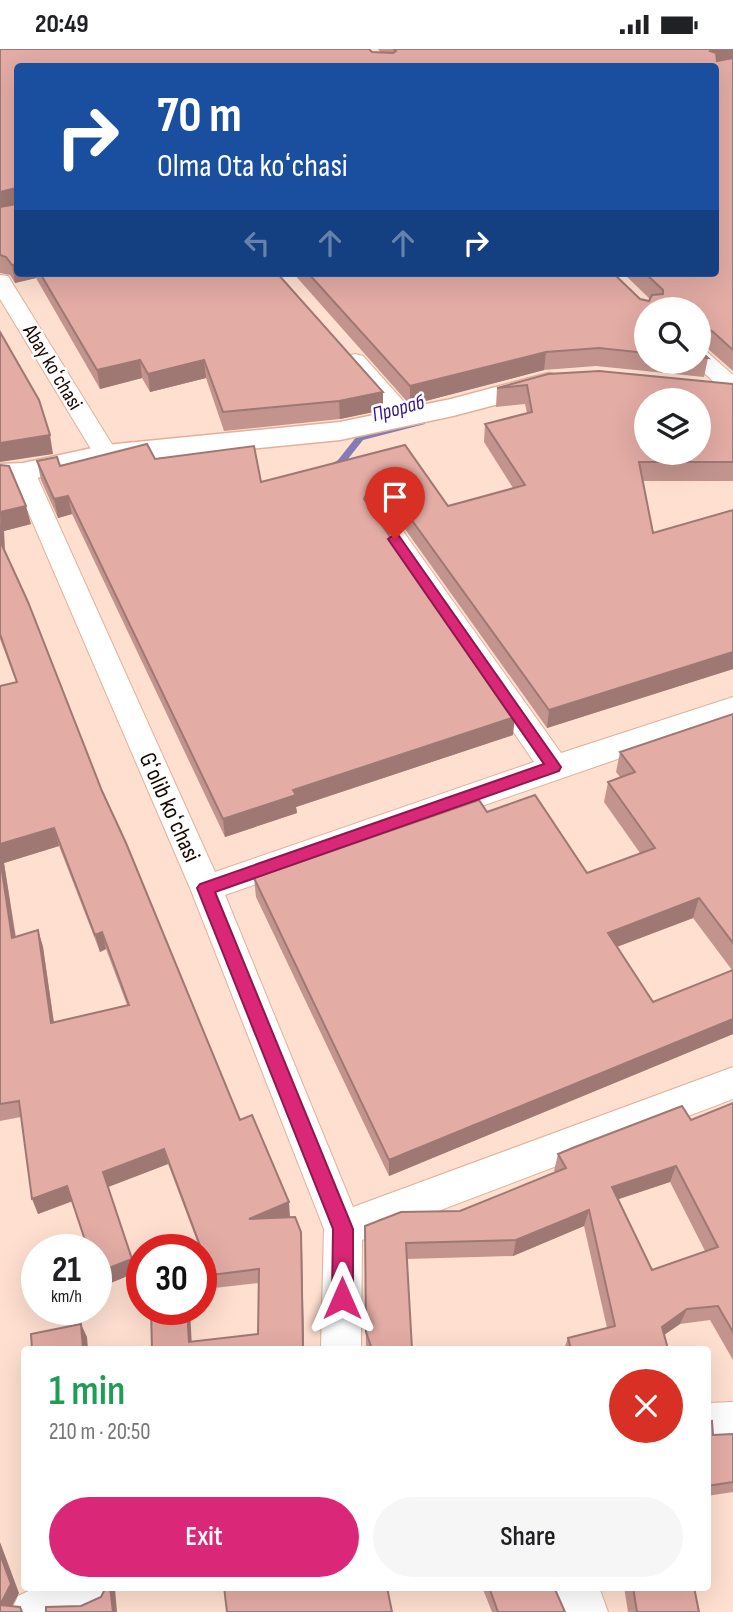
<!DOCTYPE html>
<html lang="en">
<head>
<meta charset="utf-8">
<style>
  :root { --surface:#fff; --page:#f6f6f6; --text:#202124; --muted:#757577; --accent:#db2777 }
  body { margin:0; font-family:"Sofia Sans Condensed",sans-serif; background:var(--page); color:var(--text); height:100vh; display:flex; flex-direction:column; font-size:26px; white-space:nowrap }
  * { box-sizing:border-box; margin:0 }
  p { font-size:23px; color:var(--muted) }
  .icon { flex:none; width:38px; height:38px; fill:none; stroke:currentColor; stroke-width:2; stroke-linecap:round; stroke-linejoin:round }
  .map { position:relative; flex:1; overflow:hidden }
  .sheet { position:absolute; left:21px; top:1297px; width:690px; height:245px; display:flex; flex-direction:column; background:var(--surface); border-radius:7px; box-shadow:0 7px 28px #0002 }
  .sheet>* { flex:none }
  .hud { position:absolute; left:14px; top:14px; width:705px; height:214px; border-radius:7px; box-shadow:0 7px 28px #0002; background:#1a4fa0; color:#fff; overflow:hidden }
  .buttons { position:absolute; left:634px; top:248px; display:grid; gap:14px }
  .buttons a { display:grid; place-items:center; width:77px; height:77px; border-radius:50%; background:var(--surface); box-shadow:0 7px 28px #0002; font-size:35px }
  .speed { position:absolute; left:21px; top:1185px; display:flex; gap:14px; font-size:35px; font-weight:700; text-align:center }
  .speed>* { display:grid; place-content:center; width:91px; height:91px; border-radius:50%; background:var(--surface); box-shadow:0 7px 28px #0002; line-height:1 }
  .speed small { font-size:18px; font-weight:400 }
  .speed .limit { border:10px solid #d22; background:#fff; color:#111 }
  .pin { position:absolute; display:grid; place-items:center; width:60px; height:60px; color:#fff; margin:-72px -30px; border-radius:50% 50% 50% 0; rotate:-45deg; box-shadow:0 0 7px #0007 }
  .pin .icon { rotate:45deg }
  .me { position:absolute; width:77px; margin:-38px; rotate:0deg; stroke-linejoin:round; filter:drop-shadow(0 0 5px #0008) }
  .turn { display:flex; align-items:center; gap:24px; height:147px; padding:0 28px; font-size:32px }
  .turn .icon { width:91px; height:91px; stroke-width:2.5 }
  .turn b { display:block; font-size:49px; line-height:60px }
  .lanes { display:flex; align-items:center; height:66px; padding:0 28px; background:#0003; justify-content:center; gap:35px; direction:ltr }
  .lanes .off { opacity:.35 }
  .round { display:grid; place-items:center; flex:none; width:74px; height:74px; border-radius:37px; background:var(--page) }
  .overview { display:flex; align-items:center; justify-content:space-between; height:119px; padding:0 28px }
  h1 { font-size:42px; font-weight:600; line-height:52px; color:#1e9e55 }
  .button { display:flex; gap:14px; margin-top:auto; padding:14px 28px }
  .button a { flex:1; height:80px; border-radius:42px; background:var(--accent); color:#fff; font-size:28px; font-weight:600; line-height:80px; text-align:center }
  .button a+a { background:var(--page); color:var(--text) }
  .status { display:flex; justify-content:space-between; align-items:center; height:49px; padding:0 35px; background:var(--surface); direction:ltr }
  .status svg { height:19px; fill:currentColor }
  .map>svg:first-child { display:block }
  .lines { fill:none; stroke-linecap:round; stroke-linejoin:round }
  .stream { fill:#857cb2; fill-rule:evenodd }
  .street-casing { stroke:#e2b099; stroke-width:2 }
  .secondary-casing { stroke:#e2b099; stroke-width:3 }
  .street { fill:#fff; fill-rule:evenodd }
  .secondary { fill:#fff; fill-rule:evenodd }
  .wall { fill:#c3948e; fill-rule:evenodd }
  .shaded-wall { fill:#9f7874 }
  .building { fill:#e3aca5; stroke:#9f7874; stroke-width:2; fill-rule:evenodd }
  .route { fill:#db2777; stroke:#8e194d; stroke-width:2 }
  .labels { text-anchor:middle; stroke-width:5; stroke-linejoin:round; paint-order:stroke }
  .far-street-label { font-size:21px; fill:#180802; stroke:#fff }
  .far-water-label { font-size:21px; font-style:italic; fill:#381687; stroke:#fff }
  .street-label { font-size:24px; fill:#180802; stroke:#fff }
</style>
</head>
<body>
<div class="status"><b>20:49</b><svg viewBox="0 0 49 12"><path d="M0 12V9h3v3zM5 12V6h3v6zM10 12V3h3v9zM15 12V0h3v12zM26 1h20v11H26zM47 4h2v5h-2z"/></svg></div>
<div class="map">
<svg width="733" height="1563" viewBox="0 0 733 1563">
  <rect width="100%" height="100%" fill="#fedfd0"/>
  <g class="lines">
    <path class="stream" d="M422 370 425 371V375L363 391 344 415 327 424 322 421 338 411 357 387Z"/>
    <g class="street-casing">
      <path id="street" d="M0 226 8 227 11 232 118 405 115 410 106 412 97 410 94 405 0 250Z
        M698 300 706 302 733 326V345L725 343 692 313H698Z
        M355 305 363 307 413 363 417 368 413 373 405 375 397 373 347 317 344 312 347 307Z
        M23 415 32 418 35 423 215 823 534 713 370 473 366 467 370 461 379 459 388 461 561 704 733 648V670L225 846 353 1158 733 1018V1050L362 1191 361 1300H321L324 1180 190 839 11 423 14 418Z
        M733 1353V1395L707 1396V1354Z
        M37 1538H113L106 1554 86 1563H11L18 1547Z
        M553 1538H599L608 1563H562Z"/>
    </g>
    <g class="secondary-casing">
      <path id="secondary" d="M549 324 559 327 563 333 559 339 453 367 340 391 106 414 23 432 0 433V415L23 414 106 396 340 373 451 350Z"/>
    </g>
    <use href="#street" class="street"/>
    <use href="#secondary" class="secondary"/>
  </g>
  <path class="wall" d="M0 0 381 4 378 0H733V322L708 300 699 297 646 261V313H698V300L708 309 704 328 596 317 544 321 410 356 293 224H613L640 250 649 252 650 250 623 224H716L18 18V224H277L383 361 340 370 224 382 206 329 150 343 142 329 100 340 36 229 15 234 10 226 0 224Z
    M548 325 733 335V432H642L653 484 733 461V620L547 679 390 459 380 456 370 458 513 686 296 758 297 764 225 788 72 465 58 469 41 431 37 412 60 417 155 410 261 433 405 396 448 457 513 439 484 393 485 375 527 364 525 355 496 358 497 339Z
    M0 416 31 475 4 482 5 503 102 742 240 1071 290 1168H288L301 1183 304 1300H152L192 1293 258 1285 259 1234 214 1239 201 1204V1200H200L168 1115 108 1138 137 1223 101 1238 96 1227V1200L72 1152 38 1165 21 1068 0 1072V637L16 633 0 590ZM59 797 100 903 106 900 127 956 54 973 43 898 38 881 16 888 4 814Z
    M733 665V985L389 1127 256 848 254 829 487 763 587 824 640 804 604 753 608 733 620 728 616 723 620 703ZM693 869 732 921 653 953 617 898Z
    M733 1054V1311L710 1271 680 1275 664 1286 668 1300H564L568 1289 607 1279 584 1177 513 1207 407 1210 412 1300H367L366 1297 365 1177 460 1162 556 1123 554 1122 558 1105 691 1071ZM670 1133 705 1202 652 1221 618 1150Z
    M707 1373 713 1386 733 1385V1443L707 1447Z
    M482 1538H554L565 1563H492Z
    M602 1538H694L699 1563H628L624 1538 603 1540Z"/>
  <path class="shaded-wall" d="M712 0H733V10L708 18Z
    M16 139 18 157 0 161V143Z
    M18 215V224H35L36 229 15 234 12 216Z
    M702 279 698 298 699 282Z
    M546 303 544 321 410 356V337Z
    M140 311 142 329 100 340 97 321Z
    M204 311 206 329 150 343 148 325Z
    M383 343V361L340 370 339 352Z
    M50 386 53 405 0 413V394Z
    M380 438V456L369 458 364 450 369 440Z
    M68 447 72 465 58 469 54 450Z
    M26 457 31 475 4 482 5 512 1 494 0 463Z
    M733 603V620L547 679 549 661Z
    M515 668 513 686 296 758 297 764 225 788 223 770 293 741Z
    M54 779 59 797 4 814 18 906 12 889 0 809V795Z
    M699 849 693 869 603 903 608 884Z
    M38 881 43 898 56 990 51 974Z
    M102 883 106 900 100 903 95 886Z
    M733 970V985L389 1127V1111Z
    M164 1100 168 1115 108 1138 103 1123Z
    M676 1117 670 1133 607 1154 612 1138Z
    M67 1137 73 1152 38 1165 32 1150Z
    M289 1153 290 1168 251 1184 249 1170Z
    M589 1161 584 1177 513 1207 516 1191Z
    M301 1183 302 1197 304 1300H303Z
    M132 1210 137 1223 101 1238 96 1227V1224Z
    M187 1260H190L192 1300 189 1293Z
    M687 1260 680 1275 655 1292 662 1278Z
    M81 1275 87 1288 88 1300H83Z
    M0 1493 19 1544 9 1563 0 1556Z
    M110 1538H113L115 1540 117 1563H113Z"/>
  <path class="building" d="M0 0H369L372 3 393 4 396 2 394 0H712L710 2 716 4 717 12 733 9V301L712 282 702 279 699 282 698 293V261H646V304L599 299 546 303 410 337 308 224H613L640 250 649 252 652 246 663 245V241L645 224H716V18H18V215L12 216 6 208 0 206V158L17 155 16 139 0 143Z
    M40 224H277L383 343 339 352 223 363 204 311 148 325 140 311 97 321Z
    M0 283 39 351 50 386 0 394Z
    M698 300 708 309 698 308Z
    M599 322 733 335V413H639L653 484 733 461V603L549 661 390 441 380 438 369 440 364 450 515 668 293 741 296 746 223 770 68 447 54 450 37 412 57 408 60 417 147 395 155 410 254 397 261 433 405 396 448 457 525 436 485 375 532 363 527 336 497 339 548 325ZM646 352H698V404H646Z
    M0 416 9 417 26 457 0 463Z
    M0 475 1 494 28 553 102 742 126 794 240 1071 252 1066 289 1153 249 1170 295 1168 301 1183 303 1300H152L151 1260H187L189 1293 258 1285 259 1220 211 1226 164 1100 103 1123 132 1210 96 1224V1200H88L67 1137 32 1150 19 1052 0 1055V809L12 889 38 881 51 974 129 956 102 883 95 886 54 779 0 795V637L17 633 0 585Z
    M733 665V894L699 849 608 884 653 953 733 921V970L389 1111 254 829 479 751 487 763 535 746 587 824 655 799 608 733 635 723 620 703Z
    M733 1054V1283L718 1257 687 1260 662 1278 668 1300H571L568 1289 615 1277 589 1161 516 1191 406 1194 412 1300H372L366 1283 365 1177 401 1163 460 1162 566 1119 558 1105 575 1098 682 1057 691 1071ZM676 1117 718 1198 652 1221 612 1138Z
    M81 1275 83 1300H32L31 1285Z
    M712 1372 713 1386 733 1385V1433L707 1437V1373Z
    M0 1505 11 1535 0 1556 20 1558 22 1563H0Z
    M106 1538H110L113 1563H46V1558L81 1557 101 1548Z
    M224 1538H387L392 1563H227Z
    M489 1538H554L565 1563H498Z
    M633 1538H694L699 1563H637Z"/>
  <path class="route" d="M395 485 399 487 561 718 559 722 215 843 353 1180V1249L350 1256 342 1259 335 1256 332 1249 333 1180 197 839 200 835 544 715 390 493 388 490Z"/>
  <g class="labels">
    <g class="far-street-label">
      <text transform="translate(53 318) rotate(59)" y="7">Abay koʻchasi</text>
    </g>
    <g class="far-water-label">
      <text transform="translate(398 359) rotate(-15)" y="7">Прораб</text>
    </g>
    <g class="street-label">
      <text transform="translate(170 758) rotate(66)" y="8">Gʻolib koʻchasi</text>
    </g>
  </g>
</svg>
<div class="buttons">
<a><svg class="icon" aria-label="search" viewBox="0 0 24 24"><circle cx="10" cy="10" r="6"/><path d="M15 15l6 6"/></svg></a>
<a><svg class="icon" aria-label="layers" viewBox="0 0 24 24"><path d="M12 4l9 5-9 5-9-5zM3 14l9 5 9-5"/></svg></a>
</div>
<div class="speed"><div>21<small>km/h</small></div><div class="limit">30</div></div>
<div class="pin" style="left:395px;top:490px;background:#d93025"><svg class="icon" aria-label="arrive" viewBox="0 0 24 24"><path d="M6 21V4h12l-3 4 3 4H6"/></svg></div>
<svg class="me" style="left:342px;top:1249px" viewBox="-20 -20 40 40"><path d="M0-17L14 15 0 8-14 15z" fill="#db2777" stroke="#fff" stroke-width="4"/></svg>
<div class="hud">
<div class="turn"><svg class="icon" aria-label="right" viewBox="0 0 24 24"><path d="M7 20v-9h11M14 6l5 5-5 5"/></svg><div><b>70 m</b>Olma Ota koʻchasi</div></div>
<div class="lanes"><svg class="icon off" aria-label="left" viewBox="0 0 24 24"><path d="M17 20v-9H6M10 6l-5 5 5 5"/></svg><svg class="icon off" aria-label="ahead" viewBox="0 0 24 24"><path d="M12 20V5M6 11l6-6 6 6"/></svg><svg class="icon off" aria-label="ahead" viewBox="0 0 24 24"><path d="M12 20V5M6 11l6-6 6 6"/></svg><svg class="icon" aria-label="right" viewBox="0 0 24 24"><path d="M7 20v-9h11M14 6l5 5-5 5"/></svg></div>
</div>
<section class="sheet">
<div class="overview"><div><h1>1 min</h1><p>210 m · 20:50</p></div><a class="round" style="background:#d93025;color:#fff"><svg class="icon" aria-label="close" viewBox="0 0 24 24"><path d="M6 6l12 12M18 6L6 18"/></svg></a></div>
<div class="button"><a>Exit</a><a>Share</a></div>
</section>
</div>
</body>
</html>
